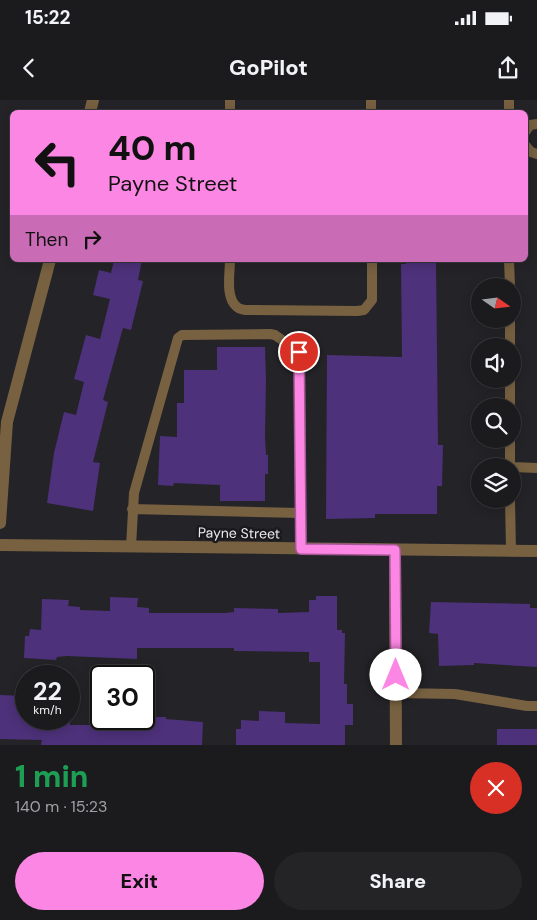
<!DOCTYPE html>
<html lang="en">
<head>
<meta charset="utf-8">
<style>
  :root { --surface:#1b1a1d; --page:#242326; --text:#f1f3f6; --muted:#a0a1a4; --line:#39383b; --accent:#fc86e3 }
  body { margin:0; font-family:"DM Sans",sans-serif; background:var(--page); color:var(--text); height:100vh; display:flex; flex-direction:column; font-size:19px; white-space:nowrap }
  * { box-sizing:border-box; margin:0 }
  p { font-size:16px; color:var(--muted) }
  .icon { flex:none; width:28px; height:28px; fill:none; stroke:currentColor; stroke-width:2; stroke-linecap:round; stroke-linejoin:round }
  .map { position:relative; height:645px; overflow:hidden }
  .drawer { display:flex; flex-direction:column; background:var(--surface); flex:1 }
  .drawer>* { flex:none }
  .hud { position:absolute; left:10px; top:10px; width:518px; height:152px; border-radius:8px; box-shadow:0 2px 12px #0003,0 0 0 1px var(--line); background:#fc86e3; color:#111; overflow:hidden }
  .needle { width:32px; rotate:104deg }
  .controls { position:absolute; left:471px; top:178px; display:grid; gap:10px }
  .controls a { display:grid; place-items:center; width:50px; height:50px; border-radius:50%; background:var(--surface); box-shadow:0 2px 12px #0003,0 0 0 1px var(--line); font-size:25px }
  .speed { position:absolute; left:15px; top:565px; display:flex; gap:10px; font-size:25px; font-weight:700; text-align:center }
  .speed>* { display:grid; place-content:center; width:65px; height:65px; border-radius:50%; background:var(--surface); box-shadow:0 2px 12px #0003,0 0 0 1px var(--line); line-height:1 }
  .speed small { font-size:12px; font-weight:400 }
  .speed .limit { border:2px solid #111; border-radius:8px; background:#fff; color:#111 }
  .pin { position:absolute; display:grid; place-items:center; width:42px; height:42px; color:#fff; margin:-21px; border:2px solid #fff; border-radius:50%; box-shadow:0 1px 5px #0007 }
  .me { position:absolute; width:55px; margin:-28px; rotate:0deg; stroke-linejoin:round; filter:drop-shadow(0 0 4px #0008) }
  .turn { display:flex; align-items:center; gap:18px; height:105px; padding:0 15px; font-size:22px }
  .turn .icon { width:65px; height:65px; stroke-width:2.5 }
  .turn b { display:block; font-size:35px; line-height:42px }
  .then { display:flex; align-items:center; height:48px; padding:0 15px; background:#0003; gap:10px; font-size:19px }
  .round { display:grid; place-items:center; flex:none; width:52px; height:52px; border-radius:26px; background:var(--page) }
  .headline { display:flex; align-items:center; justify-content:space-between; height:85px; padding:0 15px }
  h1 { font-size:30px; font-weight:800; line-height:38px; color:#1e9e55 }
  .primary-button { display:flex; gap:10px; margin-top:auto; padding:10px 15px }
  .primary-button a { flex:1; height:58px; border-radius:30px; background:var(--accent); color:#111; font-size:20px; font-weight:800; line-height:58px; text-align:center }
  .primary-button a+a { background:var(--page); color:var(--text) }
  .status { display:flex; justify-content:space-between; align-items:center; height:35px; padding:0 25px; background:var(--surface); direction:ltr }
  .status svg { height:14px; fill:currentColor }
  header { display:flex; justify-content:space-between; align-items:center; height:65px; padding:0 15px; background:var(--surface); font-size:22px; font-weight:800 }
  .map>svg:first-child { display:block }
  .building { fill:#4d317a }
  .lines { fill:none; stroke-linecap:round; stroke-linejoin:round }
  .lane { stroke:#776141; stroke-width:10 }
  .street { stroke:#776141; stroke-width:12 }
  .route-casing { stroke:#a45794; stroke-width:12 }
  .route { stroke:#fc86e3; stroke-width:9 }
  .labels { text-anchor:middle; stroke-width:5; stroke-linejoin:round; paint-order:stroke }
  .street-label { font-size:14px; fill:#ebeaed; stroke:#1a191d }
</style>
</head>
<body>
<div class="status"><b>15:22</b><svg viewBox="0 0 49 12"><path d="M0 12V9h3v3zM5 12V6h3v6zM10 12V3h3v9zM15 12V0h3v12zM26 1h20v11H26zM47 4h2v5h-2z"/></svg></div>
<header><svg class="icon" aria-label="back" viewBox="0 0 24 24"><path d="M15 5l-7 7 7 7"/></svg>GoPilot<svg class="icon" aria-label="share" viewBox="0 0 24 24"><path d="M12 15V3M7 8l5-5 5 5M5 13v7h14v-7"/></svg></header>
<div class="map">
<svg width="537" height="645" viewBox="0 0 537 645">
  <rect width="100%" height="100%" fill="#242327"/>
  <path class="building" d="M114 160H142L138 180 143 181 131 230 123 228 103 300 108 302 93 362 100 363 93 411 47 403 54 353 64 312 76 315 84 282 74 279 86 235 100 239 110 199 93 195 99 170 111 173Z
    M406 160H436L438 345H443L442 386H437V414H375V418L326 419 327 255 402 257 401 164H406Z
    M217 247H265L266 280 265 336 266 355H268V374H265V401H220V385L174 383 173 386 158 385 160 336 177 337V303H184V270H217Z
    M316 496H337V530H342V533H345L344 584H347V604H353V625H345V645H236V629H241V620L259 621V611L285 612V623L320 624V562H309V552L234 551V548H137V559L67 556 57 557 56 560 24 558 25 536H29L30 529 41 530 42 499 69 500 68 506 80 507V510L110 511V497L138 498 137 507 149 508V513H225L234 512V508L278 509V513L309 512V500H316Z
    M431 502 530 504V508H537V567L474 563V565L439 566 438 534 429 533Z
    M0 595 26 596V619H70V625H114V619H144V617H166V619L203 622 202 645H41L42 640 0 639Z
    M497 629H537V645H497Z"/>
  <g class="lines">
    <path class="lane" d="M371 0V12
      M509 0V12
      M230 12V0
      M525 32 530 25 537 24
      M525 45 531 52 537 54
      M230 160C230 173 225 198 237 207 239 209 242 209 245 210L357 211 364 210 372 200V160
      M509 160 510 186
      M510 219V246
      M510 279V306
      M510 339V366
      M512 367 537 368
      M510 399 511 451
      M132 409 301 413
      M131 447 134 393 178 238 182 235 270 234 275 235 299 252 300 257 301 449
      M396 593 455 594 527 606H537"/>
    <path class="street" d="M90 12 93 0
      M0 423 7 322 50 160
      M0 445 537 451
      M395 450 396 645"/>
  </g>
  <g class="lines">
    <g class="route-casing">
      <path id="route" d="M299 252 301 449 395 450 396 575"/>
    </g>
    <use href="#route" class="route"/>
  </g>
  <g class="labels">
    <g class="street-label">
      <text transform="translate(239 433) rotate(1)" y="5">Payne Street</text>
    </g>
  </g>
</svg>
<div class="controls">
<a><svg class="needle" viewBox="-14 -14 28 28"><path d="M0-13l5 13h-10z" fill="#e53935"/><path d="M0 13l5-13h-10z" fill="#a0a1a4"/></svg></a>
<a><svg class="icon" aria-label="sound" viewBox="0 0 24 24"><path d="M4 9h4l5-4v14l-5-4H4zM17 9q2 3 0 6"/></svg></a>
<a><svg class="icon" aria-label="search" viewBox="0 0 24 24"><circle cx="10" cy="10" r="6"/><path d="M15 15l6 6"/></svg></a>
<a><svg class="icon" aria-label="layers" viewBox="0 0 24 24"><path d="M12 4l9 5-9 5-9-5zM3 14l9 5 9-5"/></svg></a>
</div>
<div class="speed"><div>22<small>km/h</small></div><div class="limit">30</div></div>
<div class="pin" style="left:299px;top:252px;background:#d93025"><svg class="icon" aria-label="arrive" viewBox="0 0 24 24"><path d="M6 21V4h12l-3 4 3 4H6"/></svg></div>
<svg class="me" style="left:396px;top:575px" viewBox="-20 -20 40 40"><circle r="19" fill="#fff"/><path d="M0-13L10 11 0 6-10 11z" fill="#fc86e3"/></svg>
<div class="hud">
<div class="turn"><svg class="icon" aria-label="left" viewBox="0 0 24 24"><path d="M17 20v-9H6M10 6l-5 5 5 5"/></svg><div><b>40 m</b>Payne Street</div></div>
<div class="then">Then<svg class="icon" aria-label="right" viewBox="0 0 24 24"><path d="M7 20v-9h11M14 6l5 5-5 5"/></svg></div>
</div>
</div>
<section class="drawer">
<div class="headline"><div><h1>1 min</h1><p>140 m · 15:23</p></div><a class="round" style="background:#d93025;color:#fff"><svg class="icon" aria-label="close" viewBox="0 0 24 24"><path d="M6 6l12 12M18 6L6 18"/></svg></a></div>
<div class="primary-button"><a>Exit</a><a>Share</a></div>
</section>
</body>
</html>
